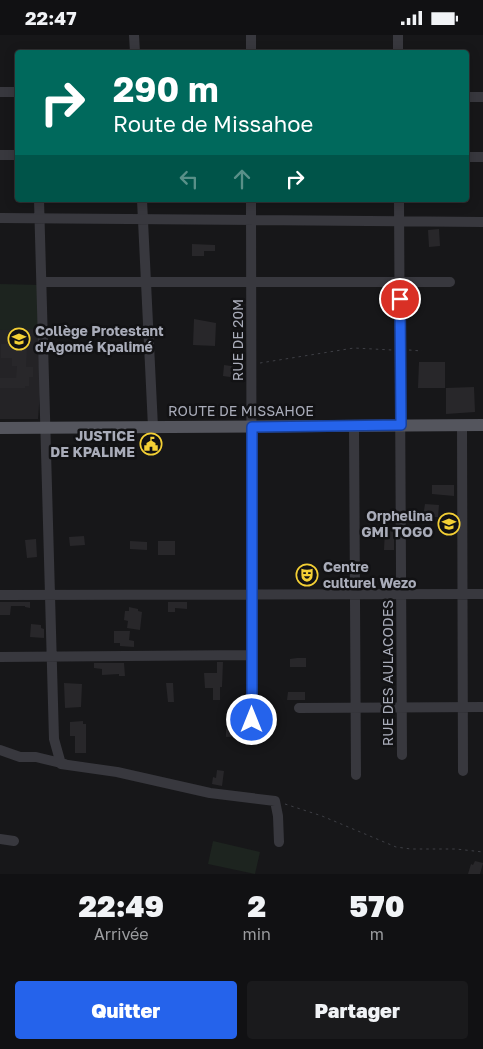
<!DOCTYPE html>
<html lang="fr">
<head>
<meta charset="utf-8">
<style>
  :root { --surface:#111113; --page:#1a1a1c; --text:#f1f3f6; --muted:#9c9da0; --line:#303133; --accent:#2563eb }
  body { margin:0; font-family:"Golos Text",sans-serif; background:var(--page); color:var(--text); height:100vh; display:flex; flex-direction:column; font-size:19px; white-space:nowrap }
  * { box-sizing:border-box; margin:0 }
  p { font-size:16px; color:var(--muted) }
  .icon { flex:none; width:28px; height:28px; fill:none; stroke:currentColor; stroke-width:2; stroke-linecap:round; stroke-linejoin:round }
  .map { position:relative; height:839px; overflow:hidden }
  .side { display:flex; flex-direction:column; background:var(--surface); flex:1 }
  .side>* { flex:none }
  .top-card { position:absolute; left:15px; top:15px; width:454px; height:152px; border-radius:5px; box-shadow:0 2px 12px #0003,0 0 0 1px var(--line); background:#00695c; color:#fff; overflow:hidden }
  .pin { position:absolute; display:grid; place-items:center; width:42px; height:42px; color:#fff; margin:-21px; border:2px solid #fff; border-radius:50%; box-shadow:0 1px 5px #0007 }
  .me { position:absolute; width:55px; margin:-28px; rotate:0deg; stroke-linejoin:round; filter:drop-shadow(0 0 4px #0008) }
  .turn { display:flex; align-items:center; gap:18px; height:105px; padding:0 15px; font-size:22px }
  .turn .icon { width:65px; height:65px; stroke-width:2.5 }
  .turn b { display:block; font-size:35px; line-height:42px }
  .lanes { display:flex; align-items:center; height:48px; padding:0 15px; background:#0003; justify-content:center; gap:25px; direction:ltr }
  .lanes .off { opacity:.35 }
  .eta { display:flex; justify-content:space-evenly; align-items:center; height:85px; text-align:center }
  .eta b { font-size:30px; font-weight:800; line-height:35px }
  .cta { display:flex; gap:10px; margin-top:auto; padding:10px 15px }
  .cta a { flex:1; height:58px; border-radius:5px; background:var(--accent); color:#fff; font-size:20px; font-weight:800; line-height:58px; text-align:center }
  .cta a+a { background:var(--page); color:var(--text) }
  .status { display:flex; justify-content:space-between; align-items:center; height:35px; padding:0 25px; background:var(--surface); direction:ltr }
  .status svg { height:14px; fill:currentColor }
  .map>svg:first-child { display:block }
  .built { fill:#242326 }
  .green { fill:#1d241f }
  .building { fill:#28272a }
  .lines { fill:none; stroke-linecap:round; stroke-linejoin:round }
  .path { stroke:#3e3f45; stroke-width:1; stroke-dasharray:2.5 4; stroke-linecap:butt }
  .minor { stroke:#38383e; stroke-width:10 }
  .major { stroke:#54555d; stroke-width:12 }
  .route-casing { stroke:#184099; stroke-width:12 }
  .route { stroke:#2563eb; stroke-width:9 }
  .labels { text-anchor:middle; stroke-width:5; stroke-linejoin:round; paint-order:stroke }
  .poi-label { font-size:14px; font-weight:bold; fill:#a9acb9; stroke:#121214; text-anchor:start }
  .street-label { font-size:14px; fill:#a9acb9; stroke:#121214 }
</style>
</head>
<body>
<div class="status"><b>22:47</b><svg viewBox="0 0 49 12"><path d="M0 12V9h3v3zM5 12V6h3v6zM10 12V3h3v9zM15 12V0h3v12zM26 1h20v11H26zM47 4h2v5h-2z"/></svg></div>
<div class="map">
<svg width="483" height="839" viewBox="0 0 483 839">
  <rect width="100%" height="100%" fill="#171719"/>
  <path class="built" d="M0 250H36L40 357 38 384H0Z"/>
  <path class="green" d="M0 249 41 250V294L0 295Z
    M213 806 260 817 255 839 208 829Z"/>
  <path class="building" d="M439 194 440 211 429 212 428 195Z
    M192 209 215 210V216H204V221H192Z
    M194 284 216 288 215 311 193 310Z
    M7 305H14V312L27 313 26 332H33V342H29V351H25V353H0V343H16L17 331H12V323H1V309H7Z
    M419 327H445V353H418Z
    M224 330 244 333V344L223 341Z
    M474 352 475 377 446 379V353Z
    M432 450H454V461L432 459Z
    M425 469 439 470 438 482H423Z
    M385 495H394V515H384Z
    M84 501 85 510 70 511 69 502Z
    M36 504 37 522 27 523 25 505Z
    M130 506 147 507V515L130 514Z
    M158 506H175V520H158Z
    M0 567H30V573L25 572V571H11L10 580H0Z
    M168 567H187V574L175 573V577H168Z
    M129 572 138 574V576L142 577 140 595 127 593 128 586 124 585 125 576H129Z
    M31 589 41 590V593L44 594V603L30 602Z
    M114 596H130L129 605 134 606V612L120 611V608H114Z
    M297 623H306V632H290V624Z
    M217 627H223L222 652H220V665H213V653H205L204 638H217Z
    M94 628H124L125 641H119V639L102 640V634L94 633Z
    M64 648 82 649 81 672 65 673Z
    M166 648H173L174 667H168Z
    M288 657H305V665H287Z
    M83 686V689H86V718H75V701H70V687Z
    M242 693 243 701 226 702V694Z
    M217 735 224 736 222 751 212 749 213 742 216 743Z
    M475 826 483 828 480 839H468L471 829 473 830Z"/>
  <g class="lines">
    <path class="path" d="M409 315 422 316
      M260 328 354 313 392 315
      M285 769 322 781 396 812 411 814H456L483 817"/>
    <path class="minor" d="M134 0 135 18
      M251 0V18
      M398 0V18
      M0 57H18
      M466 62H483
      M0 120H18
      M466 122H483
      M39 165 54 704 61 729 117 737 210 758 275 766 278 781 279 807
      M142 165 153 392
      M251 165 252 685
      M399 165 402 720
      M0 183 483 187
      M42 247H450
      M354 391 356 740
      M462 391 463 736
      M0 560 483 559
      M0 622 251 620
      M299 673 483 672
      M0 715 20 722H36L65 729
      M0 804 14 806"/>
    <path class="major" d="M0 393 483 390"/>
  </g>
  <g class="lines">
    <g class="route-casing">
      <path id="route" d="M252 685V392L401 390 400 264"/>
    </g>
    <use href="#route" class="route"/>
  </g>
  <defs>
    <g id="school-ring" transform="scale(1.125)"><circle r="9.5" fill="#121214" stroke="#f4d035" stroke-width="1.5"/><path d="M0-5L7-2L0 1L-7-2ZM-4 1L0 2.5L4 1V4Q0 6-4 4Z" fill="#f4d035"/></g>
    <g id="civic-ring" transform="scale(1.125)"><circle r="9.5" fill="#121214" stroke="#f4d035" stroke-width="1.5"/><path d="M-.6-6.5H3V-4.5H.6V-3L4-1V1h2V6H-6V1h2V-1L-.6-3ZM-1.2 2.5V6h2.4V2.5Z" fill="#f4d035"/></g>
    <g id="theatre-ring" transform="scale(1.125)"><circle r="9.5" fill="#121214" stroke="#f4d035" stroke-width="1.5"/><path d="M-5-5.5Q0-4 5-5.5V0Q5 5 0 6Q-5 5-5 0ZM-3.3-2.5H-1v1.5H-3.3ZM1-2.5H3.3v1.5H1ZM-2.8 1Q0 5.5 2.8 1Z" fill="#f4d035"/></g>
  </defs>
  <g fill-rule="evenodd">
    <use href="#school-ring" x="19" y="304"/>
    <use href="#civic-ring" x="151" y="409"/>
    <use href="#school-ring" x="449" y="489"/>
    <use href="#theatre-ring" x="307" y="540"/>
  </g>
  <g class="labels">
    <g class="poi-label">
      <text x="35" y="301">Collège Protestant<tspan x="35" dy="16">d'Agomé Kpalimé</tspan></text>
      <text x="135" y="406" text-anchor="end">JUSTICE<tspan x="135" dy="16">DE KPALIME</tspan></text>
      <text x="433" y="486" text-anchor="end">Orphelina<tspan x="433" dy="16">GMI TOGO</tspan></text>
      <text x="323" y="537">Centre<tspan x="323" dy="16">culturel Wezo</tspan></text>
    </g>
    <g class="street-label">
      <text transform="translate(238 305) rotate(-90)" y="5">RUE DE 20M</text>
      <text x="241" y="381">ROUTE DE MISSAHOE</text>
      <text transform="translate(388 638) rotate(-90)" y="5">RUE DES AULACODES</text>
    </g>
  </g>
</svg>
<div class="pin" style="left:400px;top:264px;background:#d93025"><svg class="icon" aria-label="arrive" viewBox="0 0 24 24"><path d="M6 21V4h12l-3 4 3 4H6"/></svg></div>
<svg class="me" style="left:252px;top:685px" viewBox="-20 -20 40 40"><circle r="17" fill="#2563eb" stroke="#fff" stroke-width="3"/><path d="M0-11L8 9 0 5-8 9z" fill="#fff"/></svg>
<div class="top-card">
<div class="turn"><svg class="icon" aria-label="right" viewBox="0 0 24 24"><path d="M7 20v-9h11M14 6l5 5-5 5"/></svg><div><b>290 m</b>Route de Missahoe</div></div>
<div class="lanes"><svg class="icon off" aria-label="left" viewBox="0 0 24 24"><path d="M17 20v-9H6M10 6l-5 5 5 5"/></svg><svg class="icon off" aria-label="ahead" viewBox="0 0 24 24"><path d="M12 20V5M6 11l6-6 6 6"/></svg><svg class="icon" aria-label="right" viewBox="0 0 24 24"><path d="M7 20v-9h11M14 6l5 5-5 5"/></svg></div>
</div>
</div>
<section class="side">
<div class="eta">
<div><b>22:49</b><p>Arrivée</p></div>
<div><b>2</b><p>min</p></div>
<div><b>570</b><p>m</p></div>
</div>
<div class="cta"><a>Quitter</a><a>Partager</a></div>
</section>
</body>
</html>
